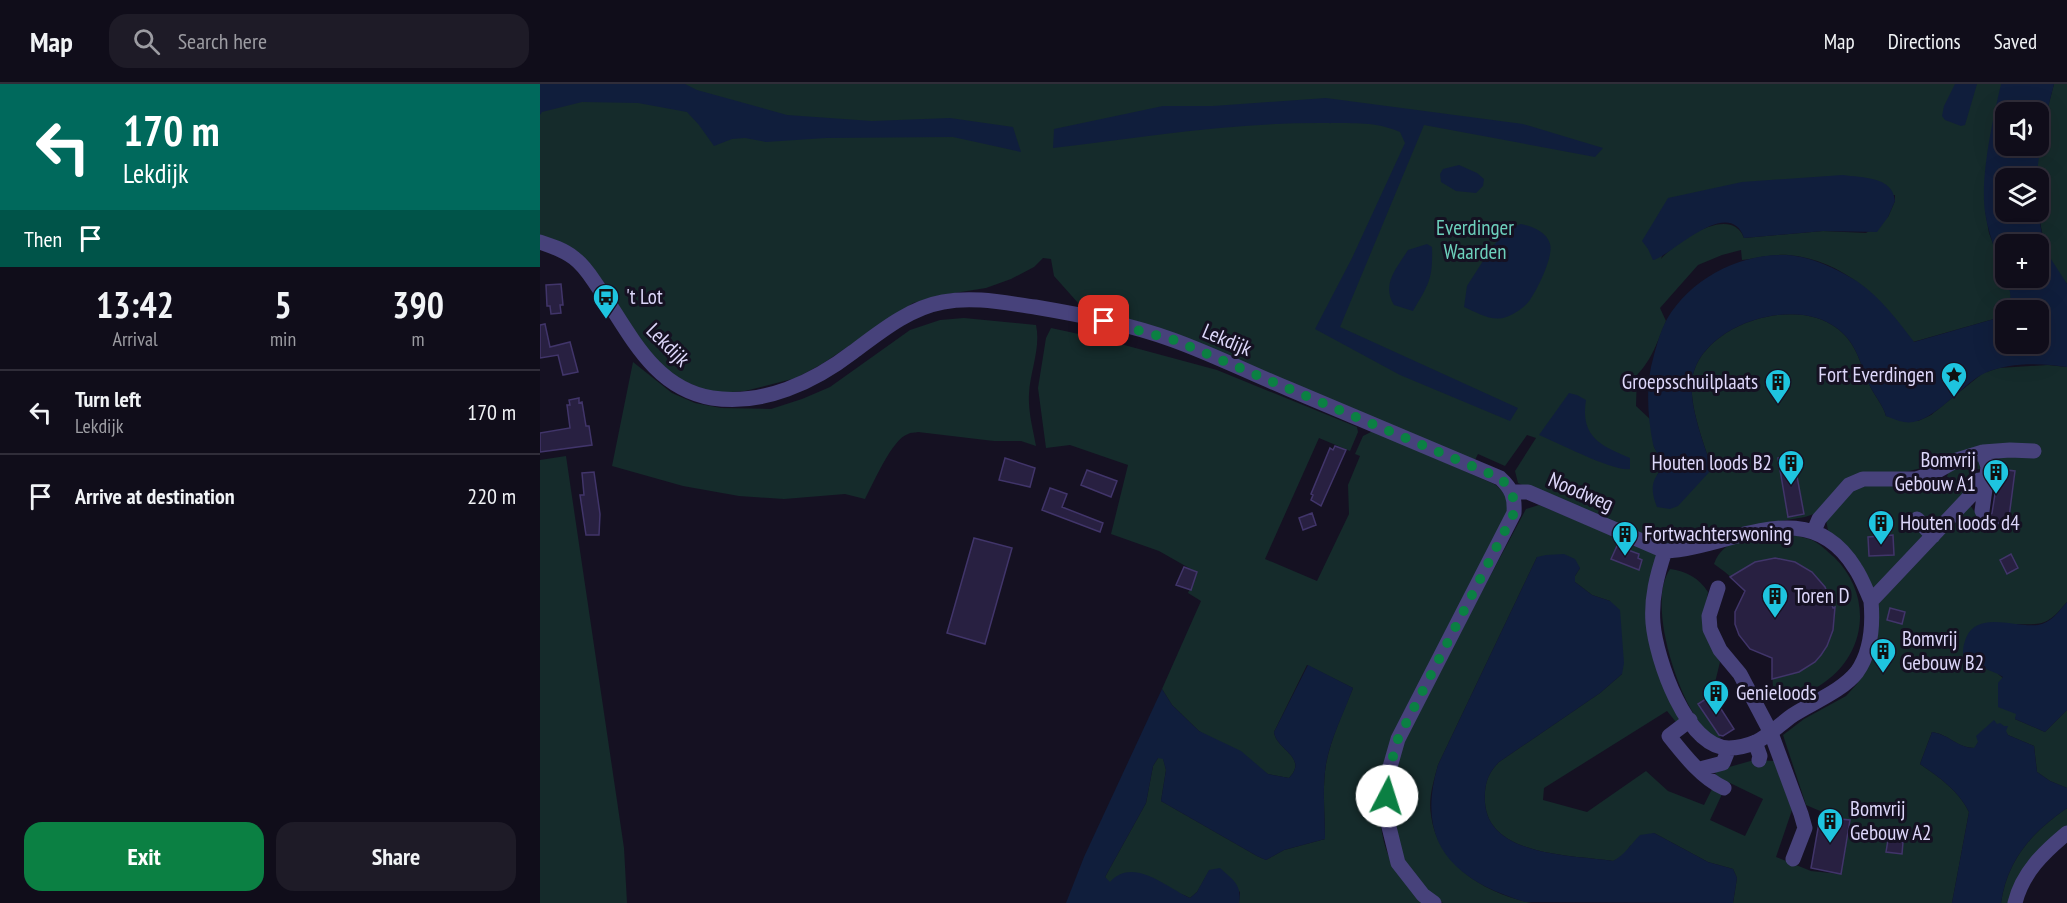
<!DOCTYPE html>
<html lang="en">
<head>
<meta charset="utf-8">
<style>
  :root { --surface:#100d1a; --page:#1e1b27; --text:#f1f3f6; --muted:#9c9ca2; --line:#302d39; --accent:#0b8043 }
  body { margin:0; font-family:"PT Sans Narrow",sans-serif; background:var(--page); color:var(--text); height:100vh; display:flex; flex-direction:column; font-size:22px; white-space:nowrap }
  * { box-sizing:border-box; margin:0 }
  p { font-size:20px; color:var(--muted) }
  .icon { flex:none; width:33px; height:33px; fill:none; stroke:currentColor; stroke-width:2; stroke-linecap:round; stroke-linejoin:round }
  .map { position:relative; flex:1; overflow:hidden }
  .side { display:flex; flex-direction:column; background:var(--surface); width:540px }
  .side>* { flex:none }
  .guide { background:#00695c; color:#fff; overflow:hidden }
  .buttons { position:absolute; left:1455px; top:18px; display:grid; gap:12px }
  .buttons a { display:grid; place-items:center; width:54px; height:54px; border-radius:12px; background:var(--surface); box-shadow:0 6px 24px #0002,0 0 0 2px var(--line); font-size:30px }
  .pin { position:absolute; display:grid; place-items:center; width:51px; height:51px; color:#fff; margin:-26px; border-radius:12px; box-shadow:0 3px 9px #0006 }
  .me { position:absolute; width:66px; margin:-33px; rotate:5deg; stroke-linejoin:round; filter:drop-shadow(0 0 4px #0008) }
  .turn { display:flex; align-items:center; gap:21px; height:126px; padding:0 24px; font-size:27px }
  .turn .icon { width:78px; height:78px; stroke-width:2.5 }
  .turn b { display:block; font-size:42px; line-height:51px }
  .then { display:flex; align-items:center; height:57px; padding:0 24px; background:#0003; gap:12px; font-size:22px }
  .eta { display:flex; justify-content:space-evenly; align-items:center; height:102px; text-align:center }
  .eta b { font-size:36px; font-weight:700; line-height:42px }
  .button { display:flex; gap:12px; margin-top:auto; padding:12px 24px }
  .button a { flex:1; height:69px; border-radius:18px; background:var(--accent); color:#fff; font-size:24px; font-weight:700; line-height:69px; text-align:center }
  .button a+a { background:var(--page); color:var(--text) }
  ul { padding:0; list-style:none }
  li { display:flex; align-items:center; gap:18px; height:84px; padding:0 24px; border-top:2px solid var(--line) }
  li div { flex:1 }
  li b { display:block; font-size:22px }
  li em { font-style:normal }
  header { display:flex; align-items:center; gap:36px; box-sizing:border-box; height:84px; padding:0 30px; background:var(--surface); border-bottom:2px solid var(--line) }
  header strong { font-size:28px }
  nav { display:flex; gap:33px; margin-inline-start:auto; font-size:21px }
  .search { width:420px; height:54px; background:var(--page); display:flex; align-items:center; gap:15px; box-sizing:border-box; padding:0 21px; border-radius:18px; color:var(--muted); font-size:22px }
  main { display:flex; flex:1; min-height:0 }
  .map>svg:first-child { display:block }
  .green { fill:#152b2b; fill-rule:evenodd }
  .water { fill:#101e3c; fill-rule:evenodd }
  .building { fill:#282041; stroke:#41356a; stroke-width:1.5 }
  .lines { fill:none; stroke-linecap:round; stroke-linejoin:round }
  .minor { stroke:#47427b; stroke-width:15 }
  .route { stroke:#0b8043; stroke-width:10; stroke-dasharray:0 18 }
  .labels { text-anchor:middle; stroke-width:6; stroke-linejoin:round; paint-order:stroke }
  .park-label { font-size:21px; fill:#6dd0bc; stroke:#151122 }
  .poi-label { font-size:21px; fill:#ddd7fa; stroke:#151122; text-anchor:start }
  .street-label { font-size:21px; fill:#ddd7fa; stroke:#151122 }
</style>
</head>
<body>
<header>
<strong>Map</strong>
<div class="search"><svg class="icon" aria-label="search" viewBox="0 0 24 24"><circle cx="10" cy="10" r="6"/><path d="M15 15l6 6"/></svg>Search here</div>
<nav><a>Map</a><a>Directions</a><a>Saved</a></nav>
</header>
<main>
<section class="side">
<div class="guide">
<div class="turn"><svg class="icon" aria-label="left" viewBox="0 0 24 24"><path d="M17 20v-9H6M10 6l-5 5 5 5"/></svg><div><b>170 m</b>Lekdijk</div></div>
<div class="then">Then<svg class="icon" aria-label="arrive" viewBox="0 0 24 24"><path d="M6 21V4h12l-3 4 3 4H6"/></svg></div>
</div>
<div class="eta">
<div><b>13:42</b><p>Arrival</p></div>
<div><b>5</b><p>min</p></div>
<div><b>390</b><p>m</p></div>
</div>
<ul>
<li><svg class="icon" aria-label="left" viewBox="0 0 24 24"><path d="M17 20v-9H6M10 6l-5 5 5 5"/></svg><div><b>Turn left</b><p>Lekdijk</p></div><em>170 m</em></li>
<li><svg class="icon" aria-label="arrive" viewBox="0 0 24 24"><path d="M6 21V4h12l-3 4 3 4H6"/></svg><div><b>Arrive at destination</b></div><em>220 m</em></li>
</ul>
<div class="button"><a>Exit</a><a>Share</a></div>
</section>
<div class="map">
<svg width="1527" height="819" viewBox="0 0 1527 819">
  <rect width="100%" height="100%" fill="#151122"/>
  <path class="green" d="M0 0H1491L1466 28V62L1445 126 1449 149 1471 207V218L1465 229 1461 233 1373 258C1341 215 1305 176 1248 171 1233 170 1216 174 1202 176L1201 166 1182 171 1158 181 1120 224 1126 237C1117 258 1113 274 1097 291L1096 322 1111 336 1114 363 1122 376V385L1117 391 1172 385C1164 359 1145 314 1154 287 1170 238 1257 212 1298 245 1319 262 1320 282 1331 304 1336 314 1343 321 1346 332L1378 337 1391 331 1443 289 1459 284 1508 281 1527 283V518C1508 540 1505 541 1477 540L1458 590 1463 594 1477 630 1475 635 1505 648 1527 626V704L1510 697 1497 688 1494 662 1468 651 1462 642 1457 640 1438 658 1435 664C1414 663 1411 651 1392 648L1380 680C1399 693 1419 707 1429 728L1412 819H1193L1197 794 1193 785 1168 778 1114 749 1090 762 1084 772 1073 777C1034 771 949 773 945 719 944 701 947 690 959 678L1060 609 1082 590 1070 517 1052 511 1035 498V492L1040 484 997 473 898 681C894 696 888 714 891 731 897 781 946 810 992 819H903L883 803 860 770 849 713 863 655 986 425 999 421 1111 467 1119 474 1109 516 1142 635 1136 638 1127 627 1004 704 1003 716 1047 728 1106 687 1128 707 1164 721 1173 703 1183 708 1170 736 1205 752 1223 715 1188 698 1177 696 1175 687 1214 676 1234 677 1252 726 1236 773 1271 787 1300 790 1310 736 1294 733 1266 721 1243 651 1264 635 1306 612 1316 601 1323 591 1337 522 1358 497 1430 421 1441 437 1468 441 1475 388 1437 385 1436 397 1337 504 1331 503 1289 452 1286 436 1313 403 1357 398 1377 403 1407 393 1409 385 1394 381 1365 388 1314 392 1277 429 1265 433 1192 445 1128 463 978 399 975 387 996 354 987 351 965 382 938 370 934 378 547 229 514 192 511 175 503 174 494 183 471 195 446 204 402 211 373 219 282 280 256 294 205 307 179 309 165 306 130 291 97 255 43 173 25 160 0 151ZM1355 111V117L1348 133 1326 149 1283 147 1204 154C1191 119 1135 158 1121 175L1136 132ZM1253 371 1264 430 1249 433 1238 374Z
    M1514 0H1527V200C1500 170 1498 132 1498 94H1496C1496 62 1506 31 1514 0Z
    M424 234 496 241C501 264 490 287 489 310 488 328 493 345 496 362L481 357H454L378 348C375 349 371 348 368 350 352 355 333 400 325 415L305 410 244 415 199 412 143 402 72 382 93 278 132 309 155 319 181 324 231 325 262 315 290 303 370 246 400 236Z
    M511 244 562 255 677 286 817 343 818 348 810 367 779 354 725 475 777 497 809 430 808 401 820 372 815 370 823 352 833 347 954 400C963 406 966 413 970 422 950 462 931 502 911 541 876 609 824 677 844 758 850 783 867 800 883 819H699L700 808 669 787 657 808 650 814 644 811 568 798 565 793 606 719 613 682 618 674H623L626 686 621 717 717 772 726 776 744 766 785 755C785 730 782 705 786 680 791 654 803 629 813 604L767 581 734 648C736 666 769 673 749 694L728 690 659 647 632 621 622 605 661 517 648 509 656 488 619 467 571 450 588 381 530 361 506 364 498 304 506 254Z
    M26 372 84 764 87 819H0V376Z
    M1254 451C1260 453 1267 454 1272 456 1280 460 1287 467 1294 473 1334 512 1327 573 1279 602 1264 610 1247 614 1231 617L1228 612 1233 605 1232 582 1271 565 1185 488 1174 480C1185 448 1227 452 1254 451Z
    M1130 485C1146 487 1159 494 1168 508L1164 533 1174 568 1180 578 1172 611 1159 620 1181 654 1172 653C1165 645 1157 637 1152 627 1134 597 1108 517 1130 485Z
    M1527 724V743L1470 819H1461C1467 776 1492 748 1527 724Z"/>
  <path class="water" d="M0 0H145L157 6 247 31 332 37 410 34 473 43 481 68 413 53 286 54 226 58 205 54 192 55 174 62 159 41 147 28 98 19 42 18 2 28 0 31Z
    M1415 0H1437L1425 41 1421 42 1405 36 1402 32 1404 22Z
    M1461 0H1514L1504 39 1496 94H1466V128H1498L1503 156 1509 172 1527 200V283C1502 279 1469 278 1445 289 1421 300 1391 343 1364 338 1358 337 1352 334 1346 332 1343 321 1336 314 1331 304 1320 282 1319 262 1298 245 1257 212 1170 238 1154 287 1145 314 1164 359 1172 385L1138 422 1130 425 1117 423C1111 408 1110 397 1122 385 1122 373 1116 370 1113 360 1108 336 1106 307 1111 283 1115 267 1119 250 1127 235 1150 195 1200 169 1246 171 1270 172 1298 185 1318 198 1341 214 1357 236 1374 258L1461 233 1465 229 1466 260H1498V226H1467C1473 214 1470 206 1466 194H1498V160H1466V193C1457 172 1448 150 1445 128 1440 92 1453 35 1461 0ZM1466 28H1498V62H1466Z
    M786 14 983 40 1063 64 1055 73 884 41 800 243 978 324 970 337 860 291 775 245 812 174 865 59 860 48C834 37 816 40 788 39 697 38 604 53 513 64L514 45 623 22H673Z
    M919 81 937 89 944 95 943 102 936 109 916 107 901 98 900 90 903 85Z
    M1303 91C1322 94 1353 92 1355 117L1348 133 1337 148 1283 147 1204 154C1189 110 1129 174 1113 176L1108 165 1102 157 1128 114 1202 98Z
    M981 140C992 142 1007 148 1010 160 1014 172 997 206 990 216 984 224 974 231 963 234 950 237 936 228 924 223L927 202 952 163 970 144Z
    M887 160 892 163C893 195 889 200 873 227L854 221C841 200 857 184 868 166Z
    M1029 309 1037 311 1046 316C1040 353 1061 362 1090 374V385C1073 388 1017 358 999 351Z
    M1024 470 1035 475 1040 484 1035 492V498L1052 511 1070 517 1080 526 1084 579 1082 590 1060 609 959 678C947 690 944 702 945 719 949 773 1034 771 1073 777 1085 771 1090 761 1100 751L1114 749 1168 778 1193 785 1197 794 1193 819 985 818C913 796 875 759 898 681L997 473 1006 471Z
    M1527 518V626L1505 648 1475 635 1476 630 1458 623V599L1463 593 1458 590 1424 576C1422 568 1423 562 1426 554 1438 526 1475 544 1498 541 1511 539 1519 527 1527 518Z
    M768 581 813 604C804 629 791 653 786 680 782 705 785 730 785 755L744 766 726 776 717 772 621 717 626 686 623 675 618 674 613 682 606 719 565 793 570 798C593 772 627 804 650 814L657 808 669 786 680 784C693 796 702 800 699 819H526L544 773 622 605 632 621 659 647 701 667 728 690 749 694C769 673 736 666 734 648Z
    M1454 636 1457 640 1460 639 1464 642H1468L1466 647 1468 651 1494 662 1497 688 1510 697 1527 704V724C1492 748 1467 776 1461 819H1412L1429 728C1419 707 1399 693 1380 680L1392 648C1410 651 1416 663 1434 664L1438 658 1436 652Z"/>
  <path class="building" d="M21 200 23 221H20L21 229 11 230 10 222H7L6 201Z
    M5 240 10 263 30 258 38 288 23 291 18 271 0 274V241Z
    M39 314V319L42 318 46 342H49L52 361 0 368V349L30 344 27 321H30L29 316Z
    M795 362 806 366 781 422 771 416 773 411 771 410 790 364 793 366Z
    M1253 371 1264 430 1248 433 1238 374Z
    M465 374 495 384 490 403 459 396Z
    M1459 385 1475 387 1468 441 1443 436 1449 433 1452 429Z
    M547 386 577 397 571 413 541 401Z
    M54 388 60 430 59 451H46L40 411H44L42 389Z
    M510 404 527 410 522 423 563 439 560 448 502 426Z
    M772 429 776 441 763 446 759 434Z
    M1353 451 1354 471 1329 472 1328 453Z
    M434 454 472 464 445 560 407 549Z
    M1077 462 1099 470 1098 474 1102 476 1099 486 1071 475Z
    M1471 470 1478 484 1467 490 1460 476Z
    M1235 474 1255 478 1272 488 1285 503 1293 524 1295 523 1293 546 1287 562 1281 571 1275 578 1259 588 1232 595V574L1210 565 1199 551 1195 540V528L1205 507 1190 493 1215 478Z
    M644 483 657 488 651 506 636 501Z
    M1350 524 1365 528 1362 540 1347 536Z
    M1172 611 1194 645 1183 652 1179 651 1158 620Z
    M1280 733 1310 736 1301 790 1271 784Z
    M1348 756 1363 758 1362 770 1346 768Z"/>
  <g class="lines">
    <path class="minor" d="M0 158C12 162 24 166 34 174 45 182 51 193 58 203 89 247 112 304 172 314 223 322 274 298 313 268 340 248 369 224 403 218 434 212 465 219 495 223 542 231 589 240 633 256 672 270 710 289 749 305 819 335 890 364 960 394 972 405 975 413 974 429L858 655 848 690 847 735 858 779 883 811 894 819
      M1443 368 1470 366 1494 367
      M972 408H988L1125 467C1191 464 1268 407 1315 484 1322 494 1326 506 1331 517
      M1377 435 1393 452
      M1274 447 1279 435 1309 401 1323 395H1376L1392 390 1417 376 1443 368 1448 383 1442 427
      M1125 467C1117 491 1111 514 1113 539 1116 574 1146 664 1189 664 1197 664 1209 661 1216 658 1230 651 1240 640 1253 631 1273 618 1302 607 1317 588 1331 568 1333 540 1331 517L1434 408 1439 396
      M1178 504 1169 532 1170 545 1180 566 1200 590 1231 649 1261 730 1265 744 1253 775
      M1150 636 1129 652C1144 671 1162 694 1184 704
      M1215 658 1220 672 1219 676
      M1160 685 1183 679 1189 664
      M1475 819C1482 789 1504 768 1527 749"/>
  </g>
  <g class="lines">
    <path class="route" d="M564 237 634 256 960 394C972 405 975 414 974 429L858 655 848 690 847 712"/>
  </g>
  <defs>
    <g id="bus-pin" transform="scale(1.35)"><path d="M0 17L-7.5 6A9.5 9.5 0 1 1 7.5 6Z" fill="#1ec4df" stroke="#151122"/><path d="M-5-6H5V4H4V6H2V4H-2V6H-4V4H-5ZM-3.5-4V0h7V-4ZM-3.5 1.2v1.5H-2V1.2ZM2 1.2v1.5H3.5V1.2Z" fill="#111"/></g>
    <g id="sight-pin" transform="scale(1.35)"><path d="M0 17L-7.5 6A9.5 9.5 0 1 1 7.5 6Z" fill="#1ec4df" stroke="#151122"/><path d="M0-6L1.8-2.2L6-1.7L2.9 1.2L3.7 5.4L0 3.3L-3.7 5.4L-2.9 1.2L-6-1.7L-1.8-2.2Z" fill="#111"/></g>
    <g id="building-pin" transform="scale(1.35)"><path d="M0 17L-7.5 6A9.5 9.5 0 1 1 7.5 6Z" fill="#1ec4df" stroke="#151122"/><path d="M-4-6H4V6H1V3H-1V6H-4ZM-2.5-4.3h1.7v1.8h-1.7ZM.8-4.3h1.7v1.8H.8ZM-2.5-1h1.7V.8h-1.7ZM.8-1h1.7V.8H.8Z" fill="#111"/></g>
  </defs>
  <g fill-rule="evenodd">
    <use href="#bus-pin" x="66" y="213"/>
    <use href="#sight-pin" x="1414" y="291"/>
    <use href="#building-pin" x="1238" y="298"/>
    <use href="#building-pin" x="1251" y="379"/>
    <use href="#building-pin" x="1456" y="388"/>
    <use href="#building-pin" x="1341" y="439"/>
    <use href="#building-pin" x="1085" y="450"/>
    <use href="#building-pin" x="1235" y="512"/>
    <use href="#building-pin" x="1343" y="567"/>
    <use href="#building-pin" x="1176" y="609"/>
    <use href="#building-pin" x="1290" y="737"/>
  </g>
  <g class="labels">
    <g class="park-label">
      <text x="935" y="151">Everdinger<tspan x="935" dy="24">Waarden</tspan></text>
    </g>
    <g class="poi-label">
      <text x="86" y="220">'t Lot</text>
      <text x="1394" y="298" text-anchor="end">Fort Everdingen</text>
      <text x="1218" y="305" text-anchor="end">Groepsschuilplaats</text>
      <text x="1436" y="383" text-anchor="end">Bomvrij<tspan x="1436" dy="24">Gebouw A1</tspan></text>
      <text x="1232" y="386" text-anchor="end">Houten loods B2</text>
      <text x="1360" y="446">Houten loods d4</text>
      <text x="1104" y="457">Fortwachterswoning</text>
      <text x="1254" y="519">Toren D</text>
      <text x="1362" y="562">Bomvrij<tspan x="1362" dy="24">Gebouw B2</tspan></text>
      <text x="1196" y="616">Genieloods</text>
      <text x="1310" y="732">Bomvrij<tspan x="1310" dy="24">Gebouw A2</tspan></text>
    </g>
    <g class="street-label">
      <text transform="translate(687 256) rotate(23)" y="7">Lekdijk</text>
      <text transform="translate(128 261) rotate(45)" y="7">Lekdijk</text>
      <text transform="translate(1041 408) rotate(23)" y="7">Noodweg</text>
    </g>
  </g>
</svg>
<div class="buttons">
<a><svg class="icon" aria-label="sound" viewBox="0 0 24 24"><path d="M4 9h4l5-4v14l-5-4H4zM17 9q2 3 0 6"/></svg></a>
<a><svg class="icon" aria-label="layers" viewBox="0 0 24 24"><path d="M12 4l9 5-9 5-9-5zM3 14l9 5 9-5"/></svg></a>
<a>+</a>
<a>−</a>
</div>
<div class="pin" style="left:564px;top:237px;background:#d93025"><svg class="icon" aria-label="arrive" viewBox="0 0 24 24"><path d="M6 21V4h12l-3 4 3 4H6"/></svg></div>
<svg class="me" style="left:847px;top:712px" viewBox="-20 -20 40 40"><circle r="19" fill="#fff"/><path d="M0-13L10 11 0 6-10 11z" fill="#0b8043"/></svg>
</div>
</main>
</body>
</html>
